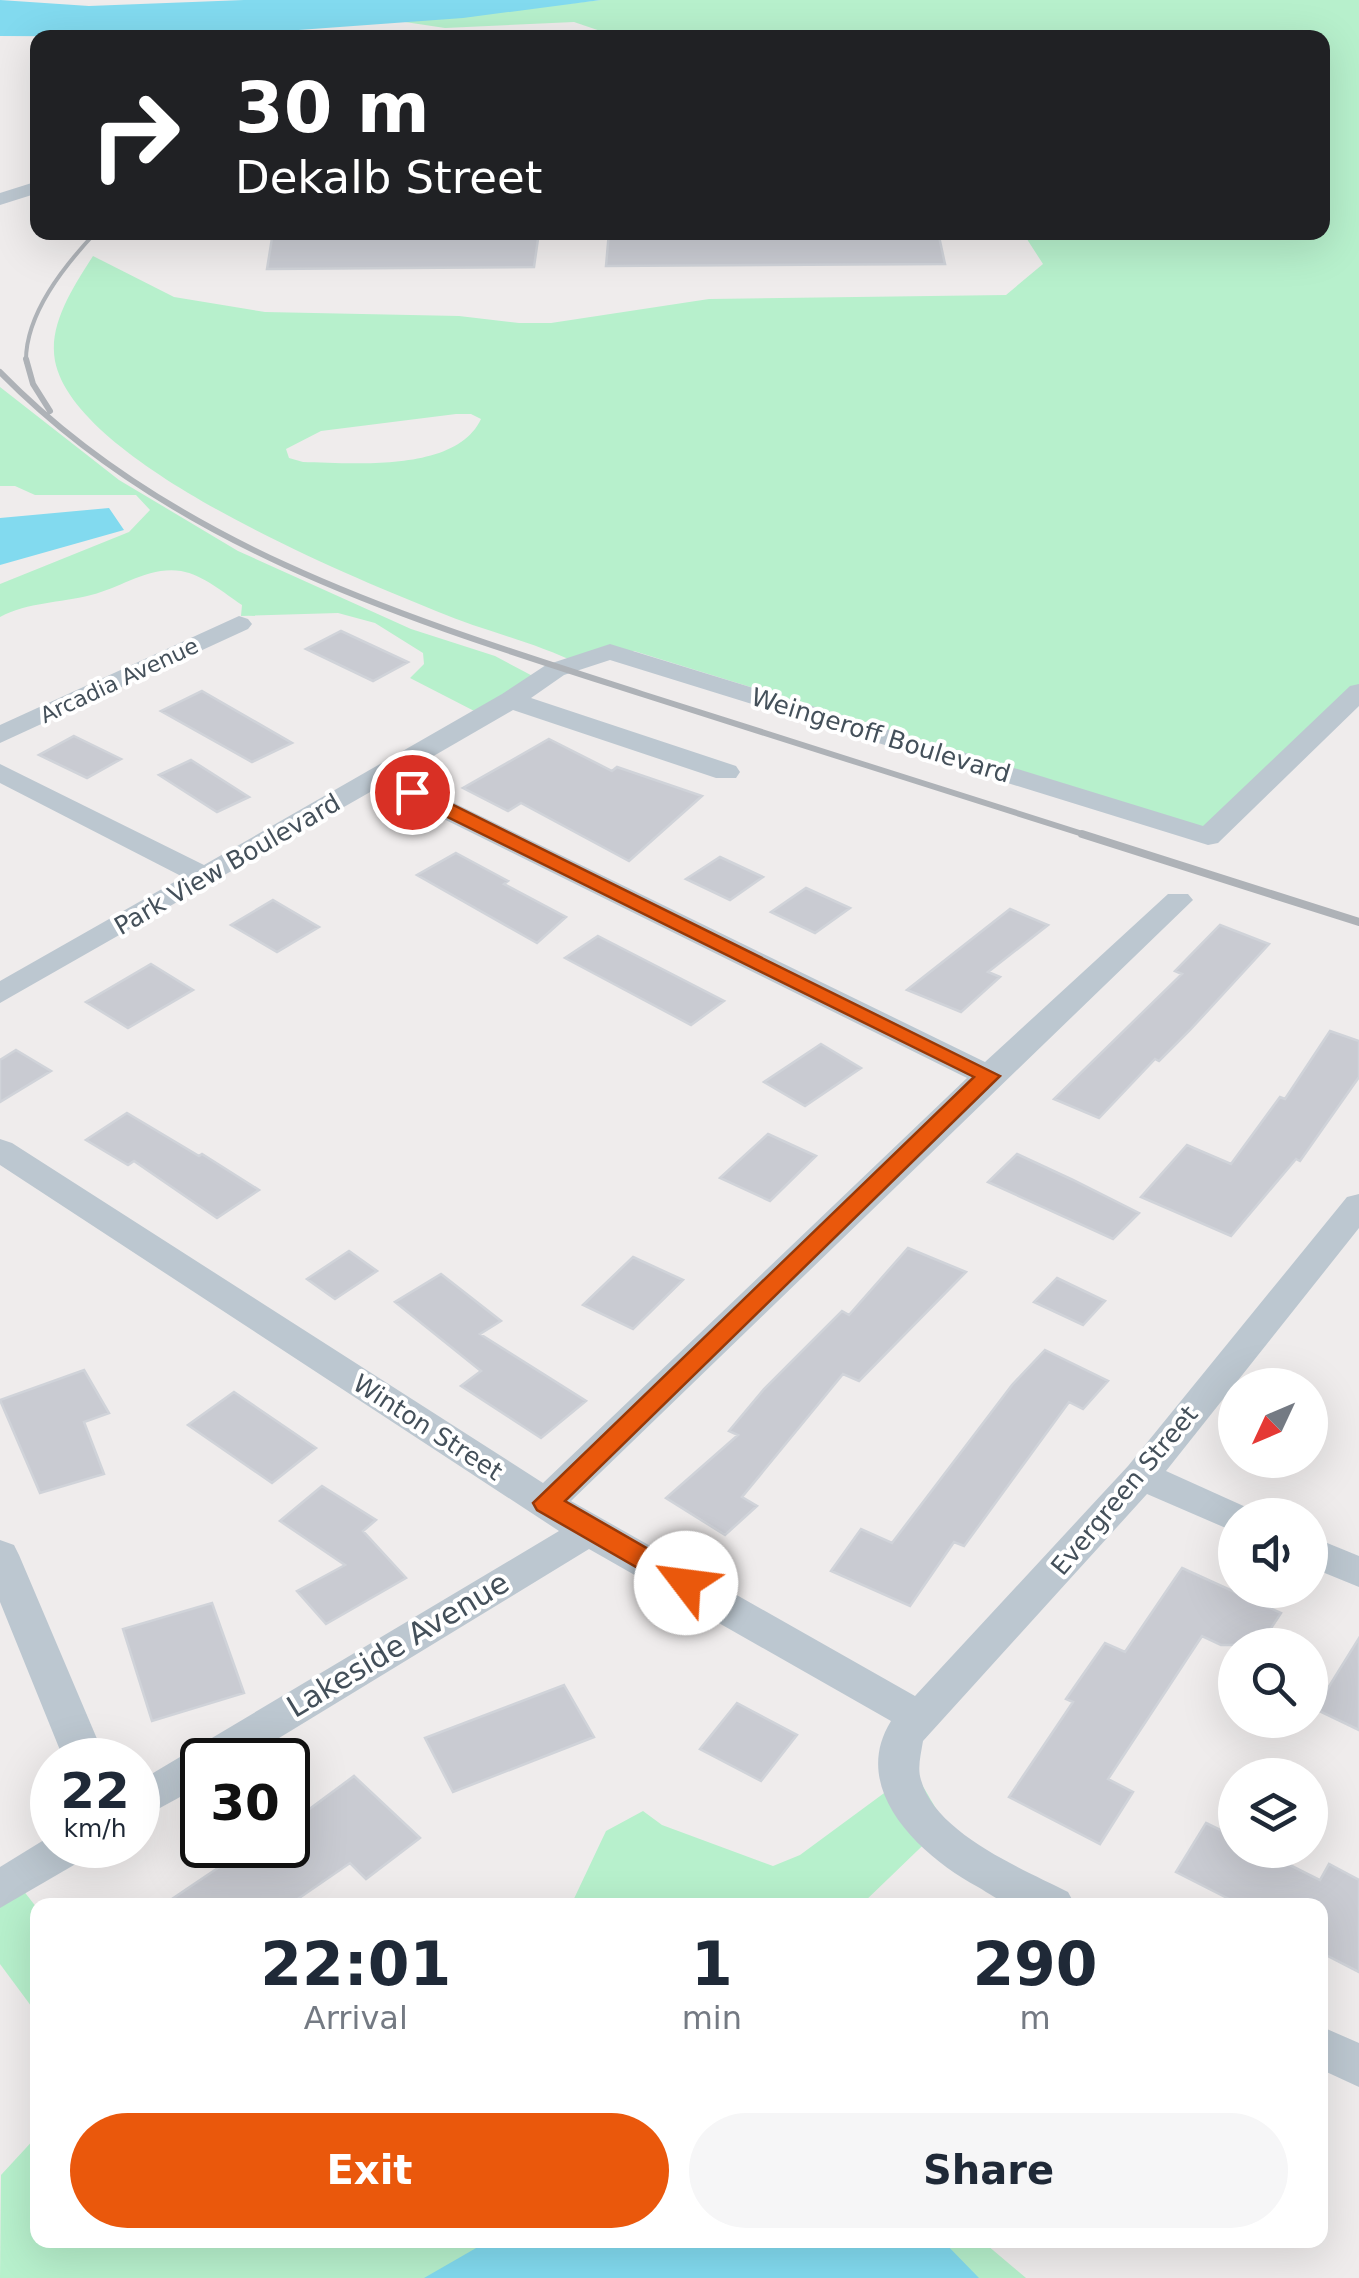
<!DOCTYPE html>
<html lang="en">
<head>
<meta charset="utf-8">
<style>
  :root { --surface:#fff; --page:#f6f6f7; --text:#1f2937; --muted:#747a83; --accent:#ea580c }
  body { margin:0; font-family:"DejaVu Sans",sans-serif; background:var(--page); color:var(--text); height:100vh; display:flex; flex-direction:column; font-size:38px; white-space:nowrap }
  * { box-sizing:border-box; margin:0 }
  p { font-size:32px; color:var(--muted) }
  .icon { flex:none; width:55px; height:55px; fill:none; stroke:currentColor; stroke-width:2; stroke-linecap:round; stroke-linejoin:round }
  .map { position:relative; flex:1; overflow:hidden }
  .details { position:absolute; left:30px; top:1898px; width:1298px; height:350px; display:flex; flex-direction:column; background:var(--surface); border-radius:20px; box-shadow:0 10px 40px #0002 }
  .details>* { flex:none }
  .banner { position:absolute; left:30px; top:30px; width:1300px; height:210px; border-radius:20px; box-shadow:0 10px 40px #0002; background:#202124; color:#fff; overflow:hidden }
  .needle { width:65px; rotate:226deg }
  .controls { position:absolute; left:1218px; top:1368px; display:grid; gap:20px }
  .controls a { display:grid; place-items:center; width:110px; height:110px; border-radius:50%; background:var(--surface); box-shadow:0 10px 40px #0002; font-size:50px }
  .speed { position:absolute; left:30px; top:1738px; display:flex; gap:20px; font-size:50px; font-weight:700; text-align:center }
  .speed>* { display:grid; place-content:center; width:130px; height:130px; border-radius:50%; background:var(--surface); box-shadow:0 10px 40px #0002; line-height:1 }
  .speed small { font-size:25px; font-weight:400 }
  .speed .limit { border:5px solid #111; border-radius:15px; background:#fff; color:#111 }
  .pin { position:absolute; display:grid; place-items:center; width:85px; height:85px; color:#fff; margin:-42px; border:5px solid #fff; border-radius:50%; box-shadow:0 2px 10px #0007 }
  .me { position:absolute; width:110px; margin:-55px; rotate:300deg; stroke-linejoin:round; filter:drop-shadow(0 0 8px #0008) }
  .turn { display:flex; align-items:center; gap:35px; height:210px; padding:0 40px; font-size:45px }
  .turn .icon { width:130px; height:130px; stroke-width:2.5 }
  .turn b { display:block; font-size:70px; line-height:85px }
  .eta { display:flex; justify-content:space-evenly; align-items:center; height:170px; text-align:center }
  .eta b { font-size:60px; font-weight:600; line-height:70px }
  .button { display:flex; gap:20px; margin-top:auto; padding:20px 40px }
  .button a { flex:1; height:115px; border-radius:60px; background:var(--accent); color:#fff; font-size:40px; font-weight:600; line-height:115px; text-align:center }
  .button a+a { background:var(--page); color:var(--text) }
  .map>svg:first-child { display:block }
  .green { fill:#b7f0cc; fill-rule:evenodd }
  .water { fill:#82daef }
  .building { fill:#c9cbd2; stroke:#d0d3d9; stroke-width:2.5 }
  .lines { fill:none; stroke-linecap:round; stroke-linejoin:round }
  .street { fill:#bcc7d0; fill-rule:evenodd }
  .rail-far2 { stroke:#aeb2b7; stroke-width:4 }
  .rail-far1 { stroke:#aeb2b7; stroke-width:6 }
  .rail { stroke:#aeb2b7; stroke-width:8 }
  .route { fill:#ea580c; stroke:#983908; stroke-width:2.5 }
  .labels { text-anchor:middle; stroke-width:8; stroke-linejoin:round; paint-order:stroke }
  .far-street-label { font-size:22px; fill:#44505a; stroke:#fff }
  .street-label { font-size:25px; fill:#44505a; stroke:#fff }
  .near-street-label { font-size:30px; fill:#44505a; stroke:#fff }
</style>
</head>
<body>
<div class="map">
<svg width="1359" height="2278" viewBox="0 0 1359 2278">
  <rect width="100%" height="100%" fill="#efecec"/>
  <path class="green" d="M601 0H1359V692L1208 826H1199L634 651 610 652 579 664C532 641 483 631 436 611 344 574 75 463 55 361 48 324 74 286 93 256L174 297 265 312 459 316 519 323H551L709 299 1006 295 1043 264 1023 233 1322 232V38H621L574 22 445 28 405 22ZM456 414H471L481 419C456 473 352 463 303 462L289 458 286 449 321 431Z
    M0 387 119 480 238 551 411 629 495 656 544 682 482 715 410 678 424 664 423 653 375 623 338 613 241 616 242 605C224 593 203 575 181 571 148 566 121 588 91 595 59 603 29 602 0 617V584L129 532 150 510 136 495H35L15 486H0Z
    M910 1774 921 1783 945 1824 861 1905H571L606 1831 643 1811 662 1825 773 1866 800 1855Z
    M19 1885 37 1908V2014L0 1964V1889Z
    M37 2136 38 2240H505L429 2278H0L1 2175Z
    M939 2240H981L1026 2278H976Z"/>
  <path class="water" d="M0 0 89 6 244 0H601L463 18 203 37 0 36Z
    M109 508 124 530 0 565V518Z
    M490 2240H942L979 2278H424Z"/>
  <path class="building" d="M273 232H539L534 267 267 269Z
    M609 232H938L945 264 606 266Z
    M341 631 408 662 373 681 306 649Z
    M202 691 292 743 252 762 161 711Z
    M74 736 121 759 87 778 39 755Z
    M549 739 612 771 617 767 702 796 629 861 521 803 508 811 463 788Z
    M191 760 249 797 217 812 159 775Z
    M456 853 508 881 504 884 566 917 537 943 417 875Z
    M720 857 763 877 730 900 686 879Z
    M806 888 850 908 815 933 771 912Z
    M273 900 319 927 277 952 231 925Z
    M1010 909 1048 925 988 972 1000 977 961 1012 907 990Z
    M1220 925 1269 944 1190 1030 1159 1061 1155 1059 1099 1118 1054 1099 1182 974 1175 971Z
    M598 936 724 1001 691 1025 565 958Z
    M151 964 193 990 128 1028 86 1002Z
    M1330 1031 1359 1041V1077L1300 1161 1296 1159 1231 1236 1141 1197 1187 1145 1231 1164 1280 1097 1285 1099Z
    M821 1044 861 1068 805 1106 764 1082Z
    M16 1050 51 1071 0 1102V1060Z
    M127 1113 199 1156 202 1154 259 1190 217 1218 134 1161 128 1165 86 1140Z
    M768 1134 816 1156 770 1201 720 1178Z
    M1017 1154 1073 1180 1139 1213 1113 1239 988 1182Z
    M908 1248 966 1272 859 1381 843 1374 742 1497 757 1506 725 1535 666 1498 738 1435 729 1431 764 1389 842 1311 849 1315Z
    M349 1251 377 1271 335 1299 307 1279Z
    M633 1257 683 1280 633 1329 583 1305Z
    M441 1274 501 1321 480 1334 586 1401 541 1438 461 1386 481 1371 395 1302Z
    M1057 1278 1105 1301 1083 1325 1034 1302Z
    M1045 1350 1108 1381 1083 1409 1069 1402 964 1546 954 1542 910 1606 831 1571 861 1529 892 1543 1012 1385Z
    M84 1370 109 1413 84 1422 104 1474 40 1493 0 1400Z
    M234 1392 316 1448 272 1483 188 1425Z
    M322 1486 376 1520 363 1531 406 1578 326 1624 297 1591 345 1565 280 1521Z
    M1182 1568 1281 1613 1260 1645H1221L1202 1636 1108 1779 1133 1792 1100 1844 1009 1797 1073 1702 1066 1699 1105 1643 1125 1652Z
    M212 1603 244 1693 152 1721 123 1629Z
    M1359 1638V1730L1315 1709Z
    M564 1685 594 1737 453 1792 425 1738Z
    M737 1703 797 1735 761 1781 700 1749Z
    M354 1776 420 1838 366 1879 350 1863 289 1905H163L252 1845H288V1825Z
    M1206 1823 1235 1837V1850H1260L1320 1880 1329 1864 1359 1880V1972L1320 1952V1905H1241L1176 1872Z"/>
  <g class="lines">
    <path class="street" d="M38 181V193L0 205V193Z
      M239 616 248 619 252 624 248 629 0 743V725Z
      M610 644 1203 826 1350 686 1359 684V706L1218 843 1208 845 610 660 564 675 531 698 736 766 740 772 736 778H716L513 710 399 776 985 1062 1168 894H1188L1193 900 571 1501 915 1696 1128 1466 1347 1197 1359 1194V1228L1166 1471 1248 1508 1252 1515H1235V1532L1147 1494 923 1741C921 1754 917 1768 921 1780 936 1834 1023 1869 1068 1892L1075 1905C1056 1905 1031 1909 1012 1905 1001 1902 988 1893 978 1887 922 1857 848 1790 891 1721L589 1549 243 1760H202V1785L138 1820V1782L559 1531 0 1165V1139L12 1143 543 1483 967 1078 379 787 0 1003V981L183 877 0 783V764L204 865 502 694 546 665Z
      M1310 1536 1359 1556V1587L1310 1567Z
      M0 1540 14 1545 19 1555 106 1760H64L0 1602Z
      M52 1835V1845H92L86 1858 0 1908V1867Z
      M1320 2026 1359 2043V2087L1320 2069Z"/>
    <path class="rail-far2" d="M26 362C25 314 65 265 96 232"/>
    <path class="rail-far1" d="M26 359 33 384 50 411
      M0 372C173 549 412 620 642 694 791 741 940 789 1089 836"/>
    <path class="rail" d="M1082 834 1359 922"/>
  </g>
  <path class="route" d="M405 788H419L1000 1076 565 1501 695 1576 699 1583 695 1590H676L537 1510 533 1503 974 1077 405 796Z"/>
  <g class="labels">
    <g class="far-street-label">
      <text transform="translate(119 680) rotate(-25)" y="8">Arcadia Avenue</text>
    </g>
    <g class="street-label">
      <text transform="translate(881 735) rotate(17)" y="9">Weingeroff Boulevard</text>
      <text transform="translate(227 864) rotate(-30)" y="9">Park View Boulevard</text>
      <text transform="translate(428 1427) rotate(33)" y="9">Winton Street</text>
      <text transform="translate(1124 1490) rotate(-50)" y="9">Evergreen Street</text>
    </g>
    <g class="near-street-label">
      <text transform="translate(398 1645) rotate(-31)" y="10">Lakeside Avenue</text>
    </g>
  </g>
</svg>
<div class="controls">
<a><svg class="needle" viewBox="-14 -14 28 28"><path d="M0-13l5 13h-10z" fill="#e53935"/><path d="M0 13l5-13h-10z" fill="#747a83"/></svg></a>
<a><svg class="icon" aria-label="sound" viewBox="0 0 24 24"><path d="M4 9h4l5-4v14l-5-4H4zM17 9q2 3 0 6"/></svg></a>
<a><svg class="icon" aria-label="search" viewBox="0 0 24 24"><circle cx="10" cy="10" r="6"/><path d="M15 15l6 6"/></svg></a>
<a><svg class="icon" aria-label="layers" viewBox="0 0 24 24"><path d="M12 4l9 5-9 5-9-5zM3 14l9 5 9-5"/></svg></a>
</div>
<div class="speed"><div>22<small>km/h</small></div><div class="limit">30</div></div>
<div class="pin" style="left:412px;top:792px;background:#d93025"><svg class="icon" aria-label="arrive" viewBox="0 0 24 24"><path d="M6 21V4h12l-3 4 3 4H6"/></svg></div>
<svg class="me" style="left:686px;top:1583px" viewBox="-20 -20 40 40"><circle r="19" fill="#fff"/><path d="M0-13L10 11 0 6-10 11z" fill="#ea580c"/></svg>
<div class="banner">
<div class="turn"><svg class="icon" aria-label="right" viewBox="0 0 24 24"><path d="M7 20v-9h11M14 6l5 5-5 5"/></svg><div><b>30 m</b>Dekalb Street</div></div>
</div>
<section class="details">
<div class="eta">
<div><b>22:01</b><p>Arrival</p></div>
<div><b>1</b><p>min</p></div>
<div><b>290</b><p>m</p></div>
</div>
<div class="button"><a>Exit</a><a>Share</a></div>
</section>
</div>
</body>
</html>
